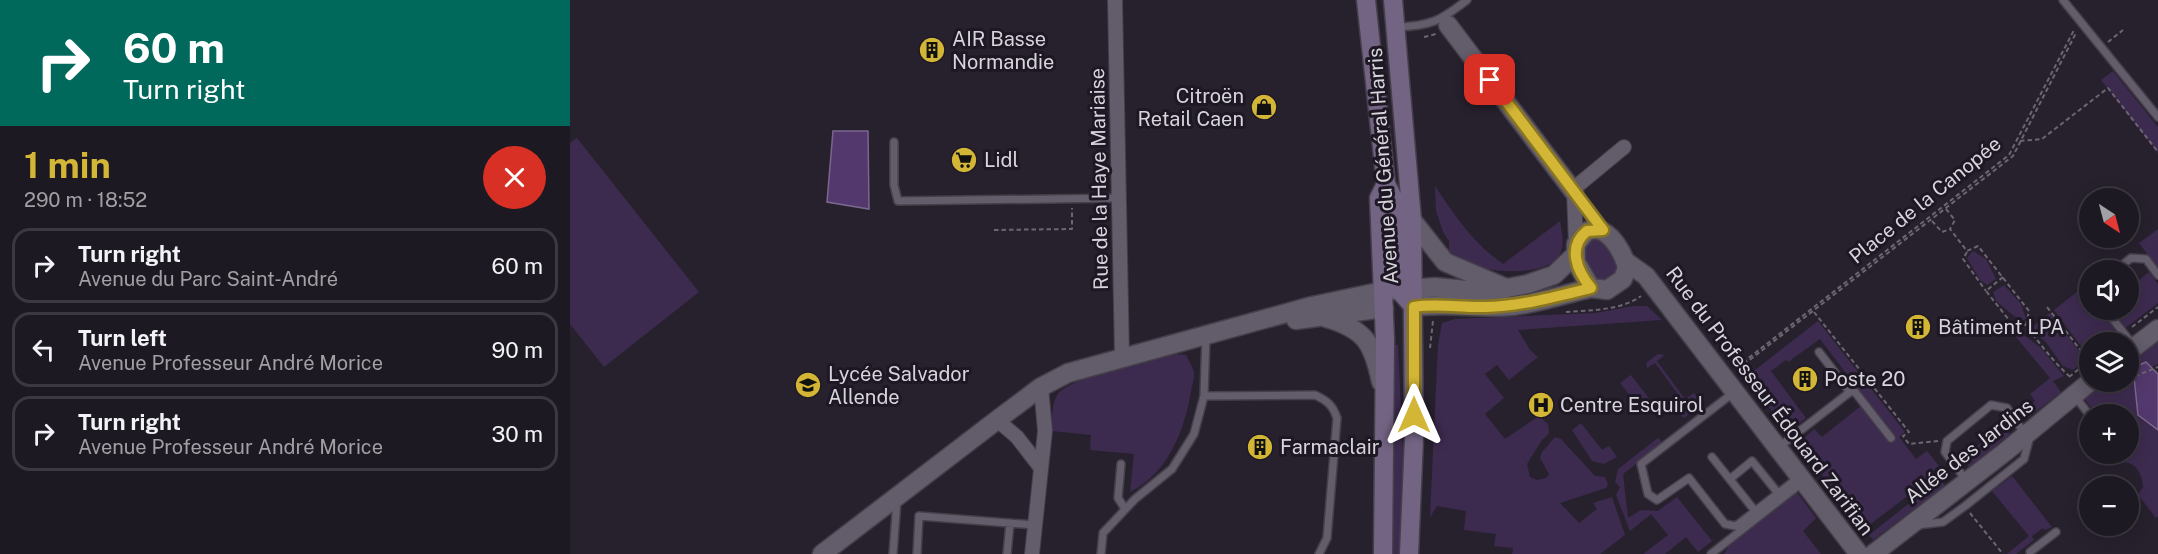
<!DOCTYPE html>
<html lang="en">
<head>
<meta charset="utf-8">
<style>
  :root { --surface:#1d1922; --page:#25222a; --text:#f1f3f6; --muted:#a0a0a5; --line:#3b3840; --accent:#d3b635 }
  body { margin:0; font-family:"Public Sans",sans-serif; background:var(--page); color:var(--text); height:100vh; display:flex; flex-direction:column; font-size:22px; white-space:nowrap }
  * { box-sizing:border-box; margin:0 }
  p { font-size:20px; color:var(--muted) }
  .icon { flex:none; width:33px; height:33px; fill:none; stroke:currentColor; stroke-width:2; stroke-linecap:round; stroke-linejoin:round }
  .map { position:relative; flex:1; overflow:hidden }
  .details { display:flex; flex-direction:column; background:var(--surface); width:570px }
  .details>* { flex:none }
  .guide { background:#00695c; color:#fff; overflow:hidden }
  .needle { width:39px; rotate:144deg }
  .tools { position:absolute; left:1509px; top:188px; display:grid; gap:12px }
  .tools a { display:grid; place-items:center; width:60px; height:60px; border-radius:50%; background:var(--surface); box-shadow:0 3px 15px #0003,0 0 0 2px var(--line); font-size:30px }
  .pin { position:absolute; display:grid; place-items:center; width:51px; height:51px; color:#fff; margin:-26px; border-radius:12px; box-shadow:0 3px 9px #0006 }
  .me { position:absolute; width:66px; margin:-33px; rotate:0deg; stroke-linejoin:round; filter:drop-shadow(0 0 4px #0008) }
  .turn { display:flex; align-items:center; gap:21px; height:126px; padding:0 24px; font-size:27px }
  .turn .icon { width:78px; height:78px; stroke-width:2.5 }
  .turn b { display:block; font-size:42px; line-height:51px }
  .round { display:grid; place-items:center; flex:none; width:63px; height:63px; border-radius:32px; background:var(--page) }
  .head { display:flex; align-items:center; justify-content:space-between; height:102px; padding:0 24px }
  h1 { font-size:36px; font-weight:700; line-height:45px; color:var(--accent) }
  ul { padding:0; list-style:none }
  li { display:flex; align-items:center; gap:18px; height:75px; margin:0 12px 9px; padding:0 12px; border:3px solid var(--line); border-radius:18px }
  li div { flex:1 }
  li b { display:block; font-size:22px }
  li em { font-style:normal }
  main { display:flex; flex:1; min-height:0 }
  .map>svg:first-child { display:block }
  .green { fill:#3d2b4f }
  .water { fill:#53386d; stroke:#7b678e; stroke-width:1.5 }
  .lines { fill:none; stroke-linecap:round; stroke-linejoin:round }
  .service-casing { stroke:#443f49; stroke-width:10 }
  .minor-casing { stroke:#443f49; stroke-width:16 }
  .tertiary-casing { stroke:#443f49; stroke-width:21 }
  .secondary-casing { stroke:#443f49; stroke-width:21 }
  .path { stroke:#6b6671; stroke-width:2; stroke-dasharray:4.5 3; stroke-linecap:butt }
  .service { stroke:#635c6b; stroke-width:7 }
  .minor { stroke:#635c6b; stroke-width:14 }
  .tertiary { stroke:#635c6b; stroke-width:18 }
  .secondary { stroke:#746484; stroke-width:18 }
  .route-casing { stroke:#897622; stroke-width:15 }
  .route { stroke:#d3b635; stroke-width:10 }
  .labels { text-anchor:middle; stroke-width:6; stroke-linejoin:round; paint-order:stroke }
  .poi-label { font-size:20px; fill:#d7d4dc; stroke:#1d1824; text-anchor:start }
  .street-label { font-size:20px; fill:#d7d4dc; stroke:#1d1824 }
</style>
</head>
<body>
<main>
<section class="details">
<div class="guide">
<div class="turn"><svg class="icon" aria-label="right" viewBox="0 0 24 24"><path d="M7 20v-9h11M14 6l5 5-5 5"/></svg><div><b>60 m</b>Turn right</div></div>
</div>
<div class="head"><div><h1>1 min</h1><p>290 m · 18:52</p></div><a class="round" style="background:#d93025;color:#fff"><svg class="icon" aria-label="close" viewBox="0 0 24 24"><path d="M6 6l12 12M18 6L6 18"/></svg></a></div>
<ul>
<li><svg class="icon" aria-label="right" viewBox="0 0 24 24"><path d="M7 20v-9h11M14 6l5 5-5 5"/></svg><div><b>Turn right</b><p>Avenue du Parc Saint-André</p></div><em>60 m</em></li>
<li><svg class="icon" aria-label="left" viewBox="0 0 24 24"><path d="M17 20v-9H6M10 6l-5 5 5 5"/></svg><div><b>Turn left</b><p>Avenue Professeur André Morice</p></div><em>90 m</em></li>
<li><svg class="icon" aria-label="right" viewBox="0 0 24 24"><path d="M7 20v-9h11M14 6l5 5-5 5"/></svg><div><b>Turn right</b><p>Avenue Professeur André Morice</p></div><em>30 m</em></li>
</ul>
</section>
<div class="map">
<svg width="1588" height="554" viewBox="0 0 1588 554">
  <rect width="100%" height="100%" fill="#27212e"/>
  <path class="green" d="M1543 71 1588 127V153L1531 80Z
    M7 138 129 292 34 367 0 324V143Z
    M865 186C885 216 903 243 933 264L990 221C992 234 996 246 988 257 974 277 918 272 898 265 890 262 884 257 879 251V241L873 232 866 211Z
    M1588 229V268L1569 243Z
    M1024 236C1037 245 1050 256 1045 273L1035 281 1021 278C1014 258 1007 253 1024 236Z
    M1403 251 1416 259 1426 279 1417 285 1410 280 1397 258Z
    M1579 272 1588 284V303L1554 329 1541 309H1558L1559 288Z
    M1434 285 1451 304 1456 319 1450 321 1426 301 1423 292Z
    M1513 287 1515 290 1507 297 1519 313 1530 309 1548 334 1538 342H1520L1519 357 1484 310Z
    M1064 306H1077L1092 320 948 330 960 350 968 357 939 380 927 365 915 374 934 398 915 414 935 439 969 416 978 424 979 434 972 440 957 464 960 477 967 480 976 478 979 474 970 458 972 452 985 437 991 439 1025 476 1035 477 1038 484 1036 488 990 503 1009 523 1027 509 1023 503 1042 497 1055 535 1030 554H942L943 548 924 546 926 534 894 530 896 511 867 506 860 517 868 345 872 323 885 319 1025 313Z
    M1480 313 1516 360 1503 370 1493 366 1475 341 1465 333 1464 326 1468 322 1475 330 1478 328 1471 319Z
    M1248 321 1335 432 1329 437 1346 459 1357 451 1369 466 1358 475 1360 479 1294 529 1228 444 1244 429 1252 437 1297 401 1250 339 1218 362 1216 360 1201 371 1236 418 1218 432 1176 377Z
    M1451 333 1471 348 1494 376 1483 381 1491 392 1458 418 1452 411 1465 401 1460 394 1480 378 1446 337Z
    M1588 337V364L1580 368 1576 362 1563 367V375L1559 376V360Z
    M822 345H828L835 496 831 554H820Z
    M606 354 616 355C618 360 623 367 624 372 625 377 622 385 621 391 615 429 598 474 560 492L564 454 520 450 521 435 482 431C482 419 481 404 488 394 502 376 582 360 606 354Z
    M1088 354 1095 355 1087 361 1115 399 1124 393 1133 403 1114 418 1107 412 1116 405 1085 363 1077 368 1076 363Z
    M1061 375 1084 405 1074 413 1050 383Z
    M1563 377 1568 417 1588 431V516L1586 518 1568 495 1573 487C1572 470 1563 458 1545 464L1535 453H1558V414H1526L1514 398 1523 390Z
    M1011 423 1032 450 1039 446 1047 457 1034 464 1022 461 1002 430Z
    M1432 426 1440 434 1399 467 1391 459Z
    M1088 438 1093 443 1053 474 1058 518 1071 510 1088 511 1107 497 1142 541 1128 552 1116 537 1095 554H1073L1098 535 1081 514 1060 531 1046 495 1050 487 1045 482 1048 469Z
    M1442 476 1482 527 1475 530 1473 528 1462 536 1464 540 1446 554H1437L1459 536 1422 491Z
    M1370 479 1375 486 1303 540 1299 535Z
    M1226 491 1246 518 1233 531 1251 554H1154L1160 544Z"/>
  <path class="water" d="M263 131H298L299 209 257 202Z
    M1576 362 1588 374V430L1568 415 1563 368Z"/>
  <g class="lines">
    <g class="service-casing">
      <path id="service" d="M1493 0 1588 117
        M826 27C861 26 870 21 897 0
        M324 142V185L328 201 549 198
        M1546 270 1561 258 1576 259 1588 275
        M1535 309 1563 345
        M1280 392H1285L1321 438
        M1163 393 1071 464 1078 494 1087 500 1119 478 1155 524 1166 526 1229 477
        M634 396 745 395C758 401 763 406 767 418L757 538 749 554
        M1505 396 1520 416
        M1209 447 1280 392 1249 352
        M1142 457 1185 511
        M551 464 548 498 555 509
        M1160 479 1182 461 1208 493
        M1347 525 1373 522 1395 506 1454 459 1459 440 1437 408 1421 405 1377 441 1375 452 1396 480
        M1460 552 1486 532
        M323 554 327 500
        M347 554 349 516 465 525
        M437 554 440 523
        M531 554 533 533 565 499 602 469 624 434 634 396 636 336
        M1141 554 1233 482"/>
    </g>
    <g class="minor-casing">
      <path id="minor" d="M545 0 552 357
        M1002 190 1054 147
        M1004 192 1006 244
        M1004 192 1033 230
        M427 420 447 437 471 468
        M462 554 475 431 471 387"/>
    </g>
    <g class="tertiary-casing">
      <path id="tertiary" d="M878 25 1004 192
        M842 220 875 262 936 288
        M1026 229C1042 232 1053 253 1057 267L1053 279 1037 290 1021 288 1006 262V244L1017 231Z
        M1055 261 1076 276 1289 554
        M844 307C877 302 910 309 943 306 969 303 995 294 1021 288
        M756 318C795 329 803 343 811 382
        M726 320 814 308
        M1558 352 1588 329
        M252 554 427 420 471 387 498 373 742 306 813 291 865 287 917 292 958 284 984 275 1005 255
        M1303 554 1435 452 1521 381"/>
    </g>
    <g class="secondary-casing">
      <path id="secondary" d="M796 0 816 184 823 198 829 290 844 307
        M823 0 842 220 844 438 839 554
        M813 554 815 340 809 198 816 184"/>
    </g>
    <path class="path" d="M854 37 866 34
      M1538 42 1553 30
      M1450 141 1472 139 1538 88 1588 152
      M1376 209 1385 220 1380 229 1397 251 1408 246 1459 311 1456 325C1469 343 1482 360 1499 376
      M1362 221 1372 232 1380 229
      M424 230 502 229V208
      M1397 252 1393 259 1416 291
      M1433 277 1416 291 1443 325H1456
      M1477 307 1519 361
      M996 312C1020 310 1050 311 1071 296
      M1244 312 1339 432 1333 436 1339 444 1368 441
      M1562 327 1588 307
      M860 348 863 321
      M1167 367 1439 155 1504 30
      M1168 369 1443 156 1506 33
      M1499 377 1520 360
      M1558 379 1588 367
      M1534 387 1552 381
      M1400 513 1433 554"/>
    <use href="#service" class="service"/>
    <use href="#minor" class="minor"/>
    <use href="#tertiary" class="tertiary"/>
    <use href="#secondary" class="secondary"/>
  </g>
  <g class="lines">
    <g class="route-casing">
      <path id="route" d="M844 415V307C868 303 891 308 915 307 951 306 985 297 1021 288 1007 271 997 247 1017 231L1033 230 920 80"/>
    </g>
    <use href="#route" class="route"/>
  </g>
  <defs>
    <g id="building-disc" transform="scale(1.35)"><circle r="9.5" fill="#d3b635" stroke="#1d1824"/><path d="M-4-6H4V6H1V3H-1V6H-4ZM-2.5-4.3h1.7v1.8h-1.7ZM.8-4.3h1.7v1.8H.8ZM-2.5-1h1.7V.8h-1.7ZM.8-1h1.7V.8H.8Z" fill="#111"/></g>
    <g id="shop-disc" transform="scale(1.35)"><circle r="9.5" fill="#d3b635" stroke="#1d1824"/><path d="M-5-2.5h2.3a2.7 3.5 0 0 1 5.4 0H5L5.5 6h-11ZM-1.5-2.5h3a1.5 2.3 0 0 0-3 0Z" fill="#111"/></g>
    <g id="supermarket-disc" transform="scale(1.35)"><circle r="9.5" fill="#d3b635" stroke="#1d1824"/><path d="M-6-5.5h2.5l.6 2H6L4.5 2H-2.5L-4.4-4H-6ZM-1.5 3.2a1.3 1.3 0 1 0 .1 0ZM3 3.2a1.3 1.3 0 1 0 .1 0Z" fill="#111"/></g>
    <g id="school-disc" transform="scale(1.35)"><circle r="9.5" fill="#d3b635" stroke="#1d1824"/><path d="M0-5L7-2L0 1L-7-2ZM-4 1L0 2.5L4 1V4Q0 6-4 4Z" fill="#111"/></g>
    <g id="hospital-disc" transform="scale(1.35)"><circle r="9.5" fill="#d3b635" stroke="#1d1824"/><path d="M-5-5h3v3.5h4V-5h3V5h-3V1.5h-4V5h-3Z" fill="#111"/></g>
  </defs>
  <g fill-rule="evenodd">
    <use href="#building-disc" x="362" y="50"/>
    <use href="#shop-disc" x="694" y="107"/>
    <use href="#supermarket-disc" x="394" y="160"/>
    <use href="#building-disc" x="1348" y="327"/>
    <use href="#building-disc" x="1235" y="379"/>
    <use href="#school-disc" x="238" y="385"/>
    <use href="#hospital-disc" x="971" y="405"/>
    <use href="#building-disc" x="690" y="447"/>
  </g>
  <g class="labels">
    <g class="poi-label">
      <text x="382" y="46">AIR Basse<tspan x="382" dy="23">Normandie</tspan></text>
      <text x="674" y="103" text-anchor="end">Citroën<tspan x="674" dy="23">Retail Caen</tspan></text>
      <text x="414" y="167">Lidl</text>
      <text x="1368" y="334">Bâtiment LPA</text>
      <text x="258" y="381">Lycée Salvador<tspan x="258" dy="23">Allende</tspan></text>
      <text x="1254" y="386">Poste 20</text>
      <text x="990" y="412">Centre Esquirol</text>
      <text x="710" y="454">Farmaclair</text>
    </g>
    <g class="street-label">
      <text transform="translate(813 166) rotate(-94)" y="7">Avenue du Général Harris</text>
      <text transform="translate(529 179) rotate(-91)" y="7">Rue de la Haye Mariaise</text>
      <text transform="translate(1355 200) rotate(-39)" y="7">Place de la Canopée</text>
      <text transform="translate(1200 401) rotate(53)" y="7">Rue du Professeur Édouard Zarifian</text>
      <text transform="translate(1399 451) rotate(-38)" y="7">Allée des Jardins</text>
    </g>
  </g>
</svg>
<div class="tools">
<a><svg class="needle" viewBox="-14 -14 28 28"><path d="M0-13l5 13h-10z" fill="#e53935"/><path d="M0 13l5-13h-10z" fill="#a0a0a5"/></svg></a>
<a><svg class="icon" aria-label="sound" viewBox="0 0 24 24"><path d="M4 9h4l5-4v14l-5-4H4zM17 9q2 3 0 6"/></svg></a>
<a><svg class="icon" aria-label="layers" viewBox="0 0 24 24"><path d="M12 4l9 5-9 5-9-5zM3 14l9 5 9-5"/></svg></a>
<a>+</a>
<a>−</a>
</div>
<div class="pin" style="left:920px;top:80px;background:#d93025"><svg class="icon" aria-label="arrive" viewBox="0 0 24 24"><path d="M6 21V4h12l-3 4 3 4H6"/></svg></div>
<svg class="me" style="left:844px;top:415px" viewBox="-20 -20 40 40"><path d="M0-17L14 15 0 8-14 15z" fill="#d3b635" stroke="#fff" stroke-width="4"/></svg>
</div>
</main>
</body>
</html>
